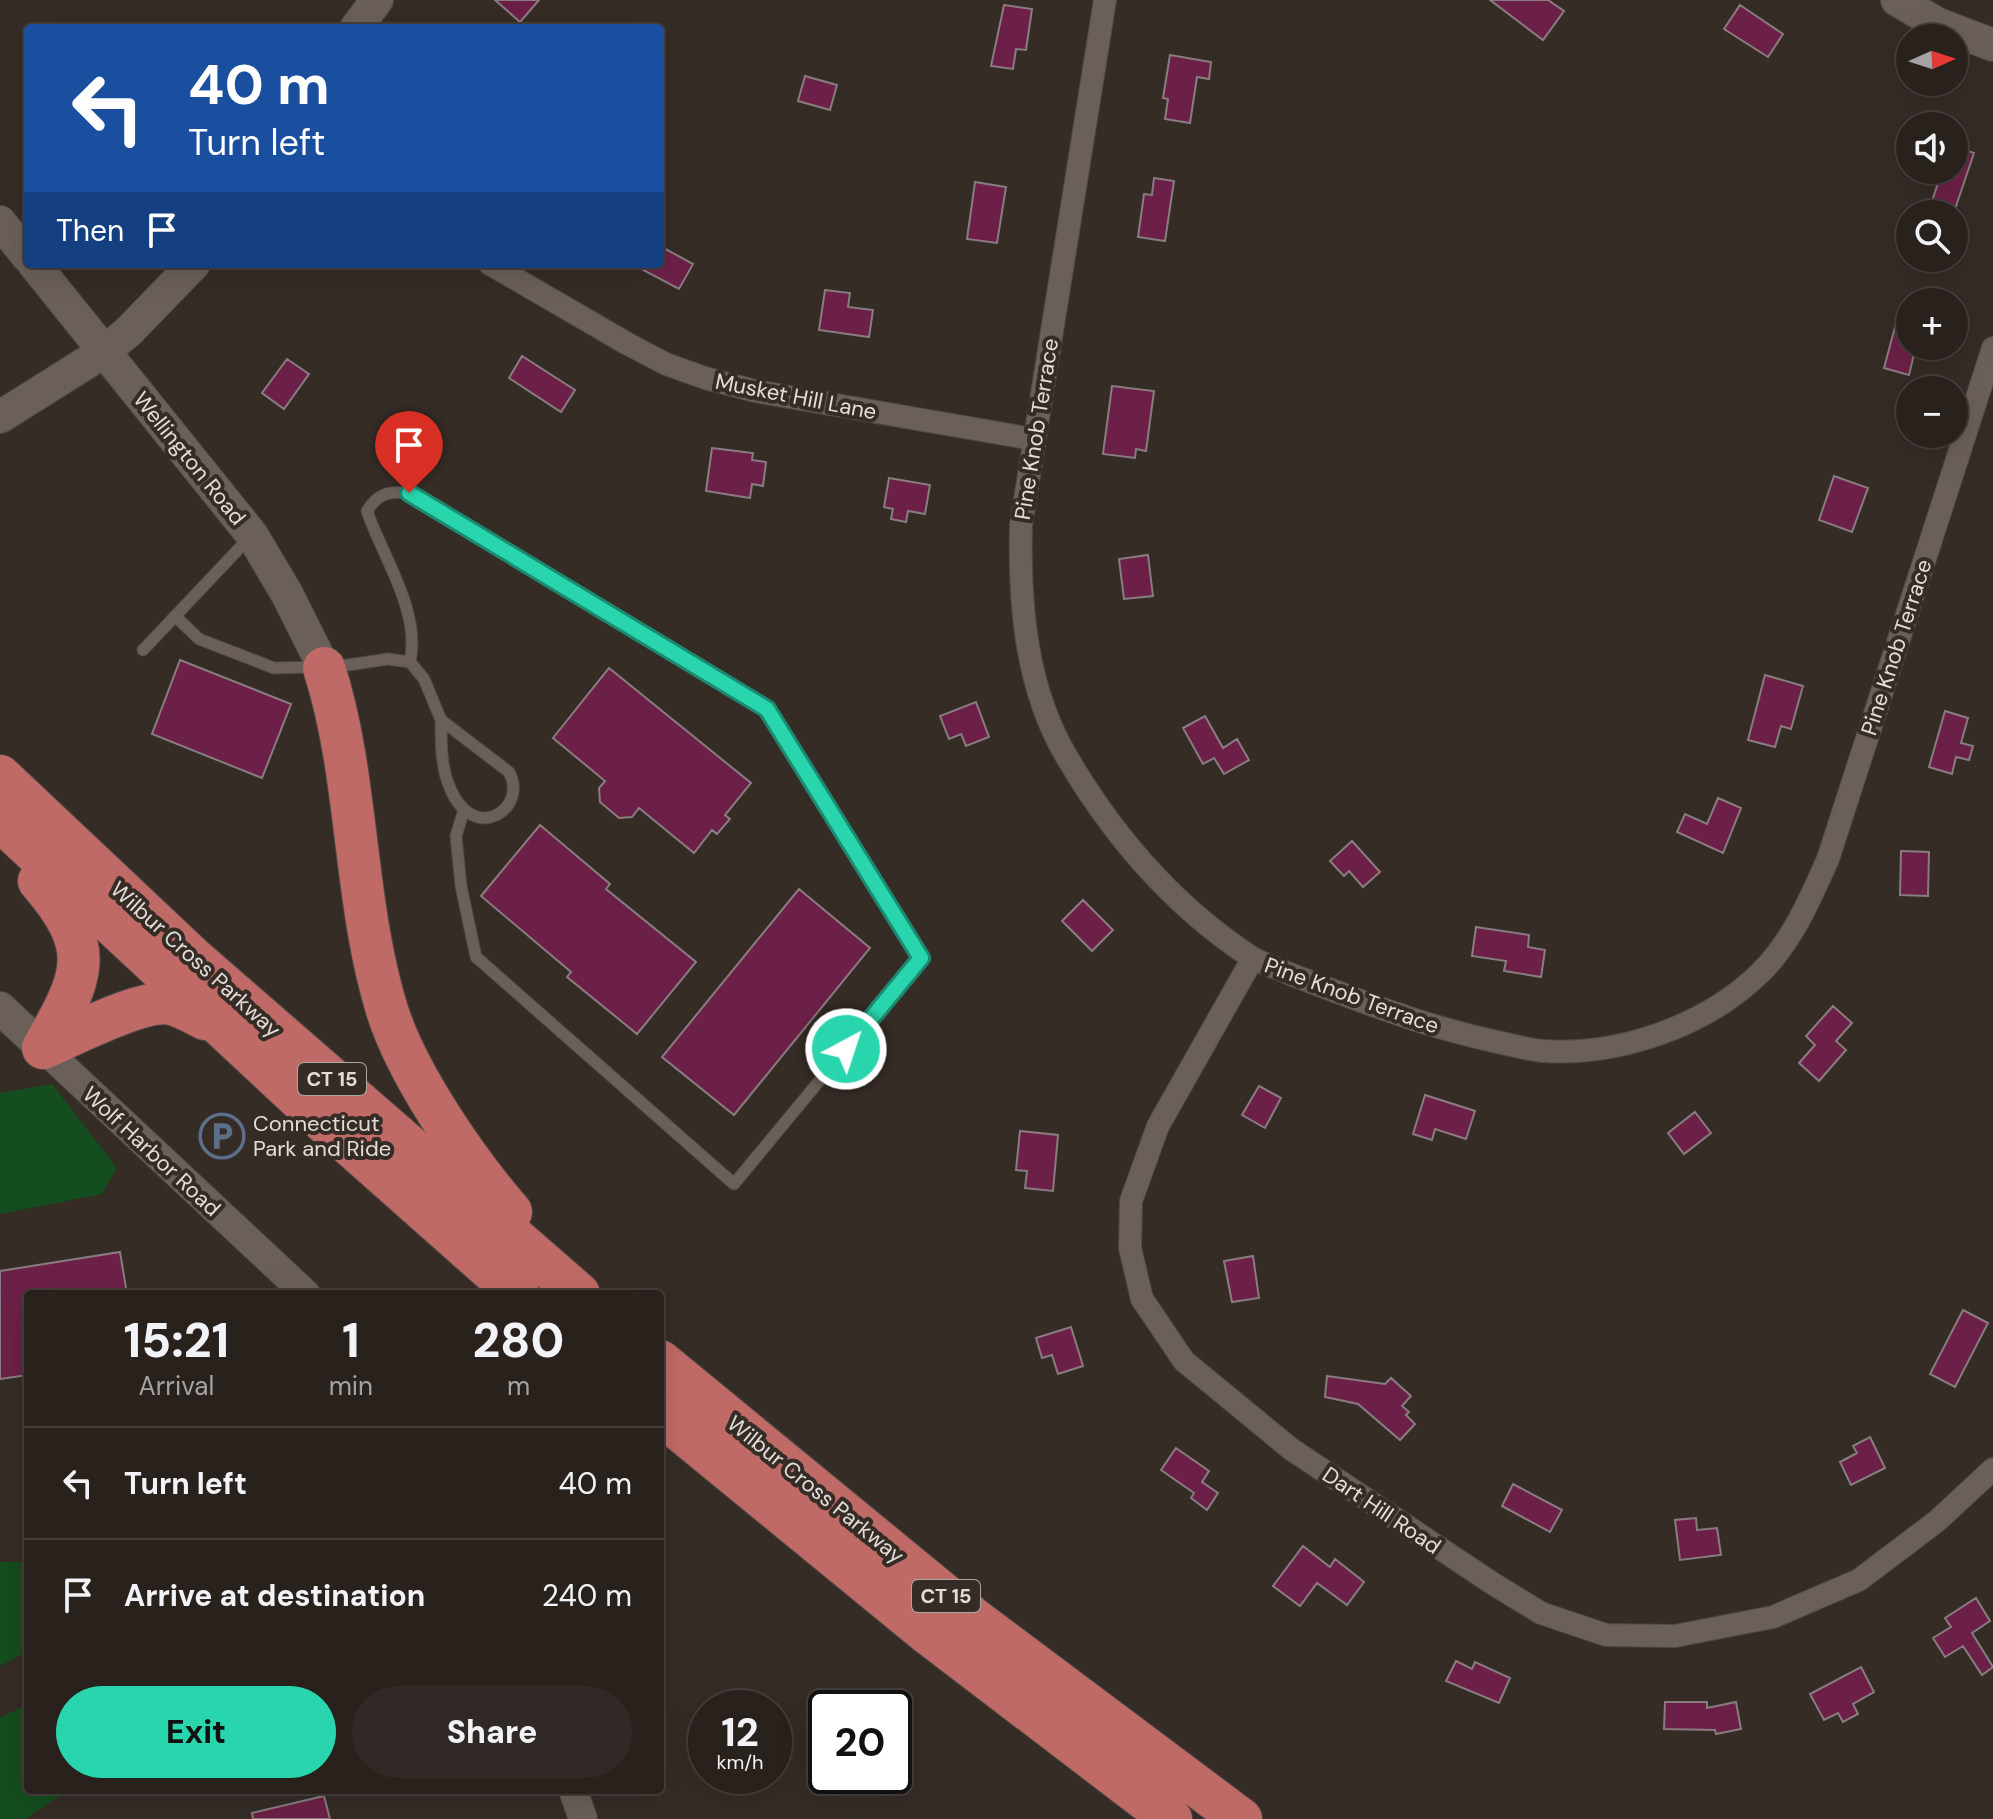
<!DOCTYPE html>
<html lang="en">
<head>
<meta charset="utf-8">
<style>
  :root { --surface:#28211c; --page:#302925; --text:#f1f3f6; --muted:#a5a3a3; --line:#443e3b; --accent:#29d5ad }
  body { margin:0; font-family:"DM Sans",sans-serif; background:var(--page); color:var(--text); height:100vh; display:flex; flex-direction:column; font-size:30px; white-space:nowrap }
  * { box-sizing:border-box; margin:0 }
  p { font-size:26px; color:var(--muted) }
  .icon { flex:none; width:44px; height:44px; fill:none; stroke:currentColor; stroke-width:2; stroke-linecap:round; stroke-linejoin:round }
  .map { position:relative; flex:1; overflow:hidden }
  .side { position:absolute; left:24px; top:1290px; width:640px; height:504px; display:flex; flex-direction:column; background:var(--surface); border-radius:8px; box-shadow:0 8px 32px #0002,0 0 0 2px var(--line) }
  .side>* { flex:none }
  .banner { position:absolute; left:24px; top:24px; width:640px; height:244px; border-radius:8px; box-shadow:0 8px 32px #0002,0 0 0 2px var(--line); background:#1a4fa0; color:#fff; overflow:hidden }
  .needle { width:52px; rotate:87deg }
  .buttons { position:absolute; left:1896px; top:24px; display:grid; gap:16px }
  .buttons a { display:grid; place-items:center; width:72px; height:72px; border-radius:50%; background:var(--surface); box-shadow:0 8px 32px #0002,0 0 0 2px var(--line); font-size:40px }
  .speed { position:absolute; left:688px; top:1690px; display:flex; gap:16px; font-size:40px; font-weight:700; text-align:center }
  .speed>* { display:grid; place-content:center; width:104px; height:104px; border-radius:50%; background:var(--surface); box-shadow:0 8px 32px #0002,0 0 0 2px var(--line); line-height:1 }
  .speed small { font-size:20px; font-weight:400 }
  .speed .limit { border:4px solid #111; border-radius:12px; background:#fff; color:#111 }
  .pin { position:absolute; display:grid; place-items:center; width:68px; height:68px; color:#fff; margin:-82px -34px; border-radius:50% 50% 50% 0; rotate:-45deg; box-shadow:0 0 8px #0007 }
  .pin .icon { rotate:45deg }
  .me { position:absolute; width:88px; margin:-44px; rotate:40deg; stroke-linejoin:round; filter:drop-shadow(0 0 6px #0008) }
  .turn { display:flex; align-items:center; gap:28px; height:168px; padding:0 32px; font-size:36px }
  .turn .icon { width:104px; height:104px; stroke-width:2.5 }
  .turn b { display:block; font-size:56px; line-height:68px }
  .then { display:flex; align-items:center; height:76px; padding:0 32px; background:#0003; gap:16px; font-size:30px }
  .eta { display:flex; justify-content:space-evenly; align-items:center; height:136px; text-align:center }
  .eta b { font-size:48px; font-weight:800; line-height:56px }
  .cta { display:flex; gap:16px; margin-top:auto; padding:16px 32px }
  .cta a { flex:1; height:92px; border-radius:48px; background:var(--accent); color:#111; font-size:32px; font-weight:800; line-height:92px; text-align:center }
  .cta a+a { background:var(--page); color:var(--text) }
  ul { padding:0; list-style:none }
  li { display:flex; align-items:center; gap:24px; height:112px; padding:0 32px; border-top:2px solid var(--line) }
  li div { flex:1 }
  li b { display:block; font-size:30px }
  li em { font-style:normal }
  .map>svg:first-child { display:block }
  .green { fill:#144d1e }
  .building { fill:#6d2047; stroke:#897c81; stroke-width:2 }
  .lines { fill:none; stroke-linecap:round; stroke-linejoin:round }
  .service-casing { stroke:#4f4944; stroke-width:13 }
  .minor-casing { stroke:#4f4944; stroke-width:24 }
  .tertiary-casing { stroke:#4f4944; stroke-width:30 }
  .secondary-casing { stroke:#4f4944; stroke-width:34 }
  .motorway-casing { stroke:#4f4944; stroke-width:44 }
  .service { stroke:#6a6059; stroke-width:11 }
  .minor { stroke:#6a6059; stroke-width:22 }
  .tertiary { stroke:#6a6059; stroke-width:28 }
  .secondary { stroke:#6a6059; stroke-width:32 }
  .motorway { stroke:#c06a67; stroke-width:42 }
  .route-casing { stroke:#1b8a70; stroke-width:20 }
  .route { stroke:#29d5ad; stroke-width:14 }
  .labels { text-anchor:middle; stroke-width:8; stroke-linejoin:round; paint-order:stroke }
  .shield { fill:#352c26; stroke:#aea8a3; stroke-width:2 }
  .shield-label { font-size:20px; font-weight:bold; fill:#e2ddd9 }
  .street-label { font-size:22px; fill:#e2ddd9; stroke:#352c26 }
  .poi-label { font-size:22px; fill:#e2ddd9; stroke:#352c26; text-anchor:start }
</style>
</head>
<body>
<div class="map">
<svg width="1993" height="1819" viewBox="0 0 1993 1819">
  <rect width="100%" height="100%" fill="#352c26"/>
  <path class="green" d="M52 1084 117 1168 102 1194 0 1214V1093Z
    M0 1562H28V1651L0 1666Z
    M28 1704V1790H69L25 1819H0V1718Z"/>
  <path class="building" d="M495 0H539L520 22Z
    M1490 0H1548L1564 11 1543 40Z
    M1004 5 1032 9 1026 50 1016 49 1013 69 991 66Z
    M1740 5 1783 34 1768 57 1724 29Z
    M1170 55 1211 62 1209 79 1197 77 1190 123 1165 119 1168 99 1163 98Z
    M805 76 837 85 830 110 798 101Z
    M1954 146 1974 153 1954 212 1931 204 1938 183 1907 174V170H1954Z
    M1154 178 1174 181 1165 241 1138 237 1144 194 1152 195Z
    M975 182 1006 187 997 243 967 239Z
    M660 246 693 264 679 289 632 264H660Z
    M825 290 850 293 848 307 873 310 869 337 819 330Z
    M1895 327 1910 330V346H1916L1909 375 1884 368Z
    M522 356 575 390 561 412 509 378Z
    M287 359 309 374 284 409 262 393Z
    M1112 386 1154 391 1146 451 1136 449 1135 458 1103 454Z
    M712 448 753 453 752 460 766 462 763 486 752 484 750 498 706 491Z
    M1834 476 1868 488 1852 532 1819 520Z
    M889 478 930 485 925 514 908 511 906 522 891 519 893 509 884 507Z
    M1148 555 1153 596 1124 599 1119 559Z
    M180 660 291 704 262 778 152 734Z
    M609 668 751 783 725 815 730 819 717 834 712 830 694 853 639 808 632 817 619 818 600 802 599 788 605 781 553 738Z
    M1765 675 1803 686 1791 729 1781 726 1775 747 1748 740Z
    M976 702 989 737 966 746 961 734 949 739 940 716Z
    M1945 711 1968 718 1961 743 1973 746 1969 760 1956 757 1952 774 1929 767Z
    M1205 716 1223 748 1237 739 1249 760 1224 774 1214 758 1203 764 1183 728Z
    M1718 798 1741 808 1723 853 1677 832 1685 814 1707 824Z
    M540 825 610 884 606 889 696 962 637 1034 567 977 571 972 481 896Z
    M1352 841 1380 872 1363 887 1349 871 1344 876 1330 861Z
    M1901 851 1929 852 1928 896 1900 895Z
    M799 889 870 948 734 1115 662 1057Z
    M1083 900 1113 930 1092 951 1062 921Z
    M1476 927 1529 935 1528 947 1545 950 1541 977 1504 971 1506 961 1472 956Z
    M1833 1006 1852 1023 1836 1041 1846 1050 1819 1081 1799 1063 1815 1045 1806 1036Z
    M1259 1086 1281 1098 1265 1128 1242 1115Z
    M1425 1095 1475 1111 1466 1139 1435 1129 1432 1140 1413 1134Z
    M1695 1112 1711 1133 1684 1154 1668 1133Z
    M1020 1131 1058 1135 1053 1191 1025 1188 1027 1171 1016 1170Z
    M120 1252 127 1294H28V1375L0 1379V1271Z
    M1253 1256 1259 1298 1232 1302 1224 1261Z
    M1963 1310 1988 1323 1955 1387 1930 1374Z
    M1071 1327 1083 1366 1058 1374 1052 1355 1042 1358 1036 1338Z
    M1327 1376 1385 1384 1391 1378 1411 1396 1402 1406 1409 1412 1406 1415 1415 1424 1400 1440 1358 1404 1325 1397Z
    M1870 1437 1885 1468 1851 1485 1840 1462 1857 1453 1853 1446Z
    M1176 1448 1209 1471 1202 1482 1218 1493 1207 1510 1191 1498 1194 1493 1161 1470Z
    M1513 1484 1562 1510 1550 1532 1502 1506Z
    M1696 1518 1697 1530 1717 1528 1721 1555 1680 1560 1675 1520Z
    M1303 1546 1330 1567 1335 1559 1364 1582 1347 1605 1317 1583 1300 1606 1273 1586Z
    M1976 1598 1990 1621 1972 1633 1993 1667 1982 1675 1963 1646 1945 1657 1933 1638 1951 1627 1945 1618Z
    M1456 1661 1472 1669 1475 1662 1510 1678 1499 1703 1446 1681Z
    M1861 1667 1874 1692 1853 1704 1858 1714 1843 1722 1838 1713 1824 1720 1810 1694Z
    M1665 1702H1707V1708L1736 1702 1741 1729 1716 1734 1715 1730 1664 1729Z
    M324 1796 330 1819H253L252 1813Z"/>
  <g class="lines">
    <g class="service-casing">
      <path id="service" d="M175 616 199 639 274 668 317 667
        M143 650 250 537
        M410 662C421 611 383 558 367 511 378 493 389 491 409 493L767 709 921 958 734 1184 476 957 461 886 456 836 464 810
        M334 667 388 659 410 662 424 679 441 720 509 772C529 808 474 846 450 788 441 768 441 743 441 720"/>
    </g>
    <g class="minor-casing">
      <path id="minor" d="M1105 0 1021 525C1019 605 1026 690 1068 759 1114 837 1175 907 1251 957 1263 964 1278 968 1290 974 1324 987 1357 1000 1392 1012 1428 1025 1465 1035 1502 1043 1516 1046 1530 1050 1544 1051 1619 1056 1706 1026 1760 973 1792 942 1810 899 1828 859L1993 348
        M490 264 626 343 666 364 705 378 755 391 1033 439
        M1253 958 1158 1126 1131 1201 1130 1248 1142 1299 1184 1361 1291 1449 1492 1583 1541 1613 1606 1635 1675 1636 1773 1617 1859 1580 1937 1521 1993 1469"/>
    </g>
    <g class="tertiary-casing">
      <path id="tertiary" d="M43 1048 306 1294
        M573 1790 583 1819"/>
    </g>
    <g class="secondary-casing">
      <path id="secondary" d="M1897 0 1938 24 1993 45
        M356 28 377 0
        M0 222 28 257
        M34 264 252 535 287 594 324 668
        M0 417 105 351 128 332 194 264
        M0 1008 43 1048"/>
    </g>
    <g class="motorway-casing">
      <path id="motorway" d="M324 668C359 776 353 900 387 1010 407 1074 466 1160 511 1212
        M0 776 192 957 579 1294
        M0 820 324 1122 518 1294
        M39 881C98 949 84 976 43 1048
        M43 1048C72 1036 142 998 171 1004 183 1007 195 1014 205 1019
        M660 1361 974 1619 1241 1819
        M660 1414 926 1632 1171 1819"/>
    </g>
    <use href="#service" class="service"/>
    <use href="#minor" class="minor"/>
    <use href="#tertiary" class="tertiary"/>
    <use href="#secondary" class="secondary"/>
    <use href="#motorway" class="motorway"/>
  </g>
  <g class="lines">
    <g class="route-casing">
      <path id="route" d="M409 493 767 709 921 958 846 1049"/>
    </g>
    <use href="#route" class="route"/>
  </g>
  <defs>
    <g id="parking-ring" transform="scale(2.3)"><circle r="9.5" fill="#352c26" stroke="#5c6f8a" stroke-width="1.5"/><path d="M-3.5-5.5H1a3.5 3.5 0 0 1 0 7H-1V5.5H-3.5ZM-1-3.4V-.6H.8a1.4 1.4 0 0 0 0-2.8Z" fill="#5c6f8a"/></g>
  </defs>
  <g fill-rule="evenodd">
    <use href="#parking-ring" x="222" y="1136"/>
  </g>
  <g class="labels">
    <g class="shield">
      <rect x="298" y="1063" width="68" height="32" rx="6"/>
      <rect x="912" y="1580" width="68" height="32" rx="6"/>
    </g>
    <g class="shield-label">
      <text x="332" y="1086">CT 15</text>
      <text x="946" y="1603">CT 15</text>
    </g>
    <g class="street-label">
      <text transform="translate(796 396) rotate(11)" y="8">Musket Hill Lane</text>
      <text transform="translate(1036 429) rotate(-81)" y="8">Pine Knob Terrace</text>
      <text transform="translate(190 458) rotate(51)" y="8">Wellington Road</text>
      <text transform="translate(1896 647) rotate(-72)" y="8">Pine Knob Terrace</text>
      <text transform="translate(196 959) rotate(42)" y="8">Wilbur Cross Parkway</text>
      <text transform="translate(1352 995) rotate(20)" y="8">Pine Knob Terrace</text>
      <text transform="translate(152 1151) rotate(43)" y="8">Wolf Harbor Road</text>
      <text transform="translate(816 1489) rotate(39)" y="8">Wilbur Cross Parkway</text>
      <text transform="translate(1382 1510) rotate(34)" y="8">Dart Hill Road</text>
    </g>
    <g class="poi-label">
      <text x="253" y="1131">Connecticut<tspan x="253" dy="25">Park and Ride</tspan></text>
    </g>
  </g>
</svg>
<div class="buttons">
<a><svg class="needle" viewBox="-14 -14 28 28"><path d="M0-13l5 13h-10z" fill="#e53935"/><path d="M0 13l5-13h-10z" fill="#a5a3a3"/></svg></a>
<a><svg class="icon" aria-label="sound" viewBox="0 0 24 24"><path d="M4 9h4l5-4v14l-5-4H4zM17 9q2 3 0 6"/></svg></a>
<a><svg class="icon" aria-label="search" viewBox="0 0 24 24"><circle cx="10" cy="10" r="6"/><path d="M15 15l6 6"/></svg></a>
<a>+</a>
<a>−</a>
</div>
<div class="speed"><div>12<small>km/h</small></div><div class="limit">20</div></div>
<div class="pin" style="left:409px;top:493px;background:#d93025"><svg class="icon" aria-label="arrive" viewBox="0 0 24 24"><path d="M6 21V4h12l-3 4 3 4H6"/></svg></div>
<svg class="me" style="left:846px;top:1049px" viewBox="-20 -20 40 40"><circle r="17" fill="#29d5ad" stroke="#fff" stroke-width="3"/><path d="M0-11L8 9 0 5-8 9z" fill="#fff"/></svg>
<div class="banner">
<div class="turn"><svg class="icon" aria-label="left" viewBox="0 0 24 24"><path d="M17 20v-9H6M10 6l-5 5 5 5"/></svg><div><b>40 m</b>Turn left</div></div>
<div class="then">Then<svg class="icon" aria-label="arrive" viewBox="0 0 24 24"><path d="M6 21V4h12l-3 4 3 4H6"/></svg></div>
</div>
<section class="side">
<div class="eta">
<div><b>15:21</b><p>Arrival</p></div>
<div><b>1</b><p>min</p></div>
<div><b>280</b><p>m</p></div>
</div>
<ul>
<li><svg class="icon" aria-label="left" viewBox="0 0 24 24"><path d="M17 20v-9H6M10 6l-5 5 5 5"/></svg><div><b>Turn left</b></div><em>40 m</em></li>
<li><svg class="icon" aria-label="arrive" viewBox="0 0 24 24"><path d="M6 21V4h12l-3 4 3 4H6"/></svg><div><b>Arrive at destination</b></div><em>240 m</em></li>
</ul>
<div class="cta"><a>Exit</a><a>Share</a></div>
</section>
</div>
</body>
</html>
